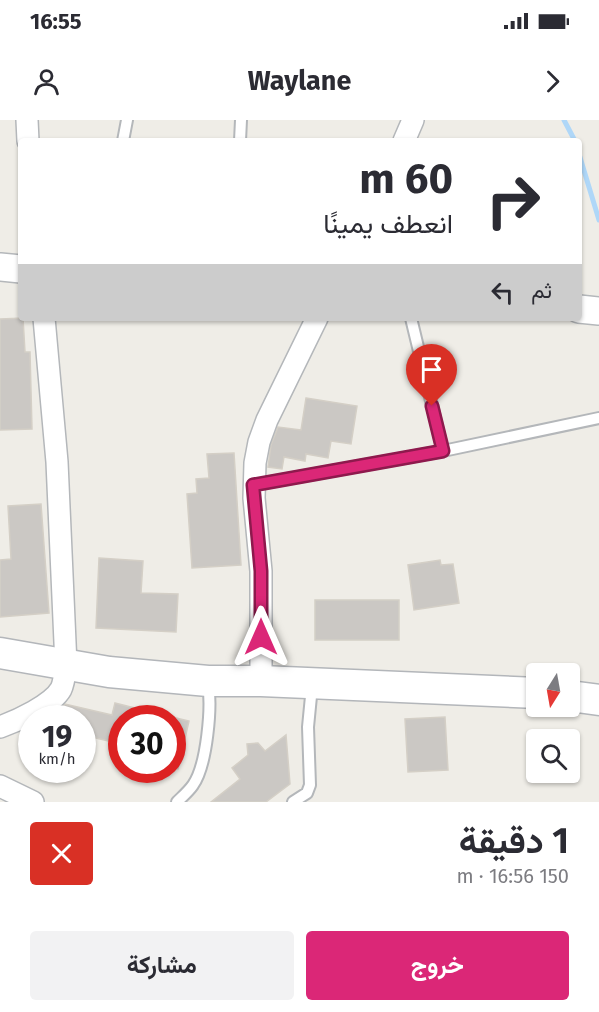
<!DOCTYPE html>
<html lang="ar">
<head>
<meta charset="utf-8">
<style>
  :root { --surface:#fff; --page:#f2f2f3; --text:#2b2b33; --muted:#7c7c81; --accent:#db2777 }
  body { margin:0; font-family:"Fira Sans",Vazirmatn,sans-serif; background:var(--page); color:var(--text); direction:rtl; height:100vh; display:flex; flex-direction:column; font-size:22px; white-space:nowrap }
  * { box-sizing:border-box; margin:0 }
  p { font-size:20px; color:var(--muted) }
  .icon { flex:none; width:33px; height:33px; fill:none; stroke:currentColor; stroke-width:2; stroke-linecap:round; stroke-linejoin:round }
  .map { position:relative; height:682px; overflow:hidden; direction:ltr }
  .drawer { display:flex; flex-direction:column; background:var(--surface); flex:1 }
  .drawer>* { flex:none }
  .top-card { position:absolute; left:18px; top:18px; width:564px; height:183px; border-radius:6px; box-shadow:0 2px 4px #0004; direction:rtl; background:#fff; color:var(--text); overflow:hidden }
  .needle { width:39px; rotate:191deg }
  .controls { position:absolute; left:526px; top:543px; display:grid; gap:12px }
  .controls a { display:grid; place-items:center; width:54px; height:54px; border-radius:6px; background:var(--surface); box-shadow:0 2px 4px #0004; font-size:30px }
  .speed { position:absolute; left:18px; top:585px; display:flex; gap:12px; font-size:30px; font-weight:700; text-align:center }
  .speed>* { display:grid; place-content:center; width:78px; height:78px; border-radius:50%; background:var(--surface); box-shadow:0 2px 4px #0004; line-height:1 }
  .speed small { font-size:15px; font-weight:400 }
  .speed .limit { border:9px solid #d22; background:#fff; color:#111 }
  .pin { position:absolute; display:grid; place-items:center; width:51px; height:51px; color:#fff; margin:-62px -26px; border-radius:50% 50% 50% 0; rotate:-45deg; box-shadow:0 0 6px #0007 }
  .pin .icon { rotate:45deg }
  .me { position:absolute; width:66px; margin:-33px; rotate:0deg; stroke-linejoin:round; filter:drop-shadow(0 0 4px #0008) }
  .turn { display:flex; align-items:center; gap:21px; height:126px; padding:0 30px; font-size:27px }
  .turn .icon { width:78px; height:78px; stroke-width:2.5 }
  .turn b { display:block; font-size:42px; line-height:51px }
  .then { display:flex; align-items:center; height:57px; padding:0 30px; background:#0003; gap:12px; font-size:22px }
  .round { display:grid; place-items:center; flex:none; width:63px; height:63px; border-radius:6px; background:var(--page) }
  .headline { display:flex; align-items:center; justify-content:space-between; height:102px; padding:0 30px }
  h1 { font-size:36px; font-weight:700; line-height:45px }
  .cta { display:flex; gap:12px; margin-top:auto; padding:12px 30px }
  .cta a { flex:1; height:69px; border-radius:6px; background:var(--accent); color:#fff; font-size:24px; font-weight:700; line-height:69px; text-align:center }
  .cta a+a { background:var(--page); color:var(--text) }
  .status { display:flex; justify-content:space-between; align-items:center; height:42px; padding:0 30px; background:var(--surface); direction:ltr }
  .status svg { height:16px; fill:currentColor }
  header { display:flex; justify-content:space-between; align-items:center; height:78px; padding:0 30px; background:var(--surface); font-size:27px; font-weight:700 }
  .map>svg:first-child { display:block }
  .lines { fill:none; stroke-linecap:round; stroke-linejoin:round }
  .stream { stroke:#afd7f8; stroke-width:5 }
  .building { fill:#cbc8c4; stroke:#d4cfc6; stroke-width:1.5 }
  .service-casing { stroke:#b4b7ba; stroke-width:14 }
  .minor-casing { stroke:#b4b7ba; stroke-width:24 }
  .tertiary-casing { stroke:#b4b7ba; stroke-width:30 }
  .secondary-casing { stroke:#b3b6ba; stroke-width:33 }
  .service { stroke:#fff; stroke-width:10 }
  .minor { stroke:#fff; stroke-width:21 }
  .tertiary { stroke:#fff; stroke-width:27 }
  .secondary { stroke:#fff; stroke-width:30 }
  .route-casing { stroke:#8e194d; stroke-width:15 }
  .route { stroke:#db2777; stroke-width:10 }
</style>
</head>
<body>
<div class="status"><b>16:55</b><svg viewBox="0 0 49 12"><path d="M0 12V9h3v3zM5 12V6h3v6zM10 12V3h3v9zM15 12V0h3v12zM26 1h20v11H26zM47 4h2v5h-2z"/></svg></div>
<header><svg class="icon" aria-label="forward" viewBox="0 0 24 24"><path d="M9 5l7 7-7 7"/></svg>Waylane<svg class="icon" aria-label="person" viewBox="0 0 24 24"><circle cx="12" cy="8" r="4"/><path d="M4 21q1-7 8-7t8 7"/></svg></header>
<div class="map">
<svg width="599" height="682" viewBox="0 0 599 682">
  <rect width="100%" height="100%" fill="#efede7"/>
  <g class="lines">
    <path class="stream" d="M564 0 575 21
      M579 34 599 100"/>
  </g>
  <path class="building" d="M23 198 25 232H30L32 309 0 310V199Z
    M306 278 357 286 351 324 331 321 328 338 306 334 305 341 284 337 282 349 268 347 271 325 278 307 301 310Z
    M234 333 241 445 192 448 187 374 197 373 196 359 209 358 207 334Z
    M41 384 49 493 0 497V440L11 439 8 386Z
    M99 438 143 441 141 473 178 474 176 512 96 508Z
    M440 440 441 445 453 444 459 483 414 490 408 445Z
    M315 480H399V520H315Z
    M115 583 155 593 154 598H122V624L82 615V598H57L59 590 65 584 112 595Z
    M172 597 189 601 178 649 172 648Z
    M445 597 448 650 408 652 405 599Z
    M286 615 290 664 266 682H211L240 659 232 648 248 635 247 624 258 623 265 631Z"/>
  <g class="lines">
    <g class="service-casing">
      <path id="service" d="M123 21 127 0
        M240 21 241 0
        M411 198 443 331
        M253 365 443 331 599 298
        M177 682C182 677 189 671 193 665 207 645 212 587 208 563
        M293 682 307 673 310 665 308 607 312 566"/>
    </g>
    <g class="minor-casing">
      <path id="minor" d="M27 0 28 21
        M404 21 413 0
        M261 561V451L254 378 255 343 259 322 267 300 317 198
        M0 607C17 601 52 585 61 569 64 563 65 552 66 545L57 342 44 198
        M0 666 33 682"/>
    </g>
    <g class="tertiary-casing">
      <path id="tertiary" d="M0 147 21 149
        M579 189 599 191"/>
    </g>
    <g class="secondary-casing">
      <path id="secondary" d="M0 533 109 552 208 561H261L537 573
        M570 576 599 580"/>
    </g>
    <use href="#service" class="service"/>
    <use href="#minor" class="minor"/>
    <use href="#tertiary" class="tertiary"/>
    <use href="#secondary" class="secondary"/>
  </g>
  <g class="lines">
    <g class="route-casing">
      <path id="route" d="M261 517V451L253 365 443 331 432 286"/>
    </g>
    <use href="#route" class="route"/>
  </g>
</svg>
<div class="controls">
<a><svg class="needle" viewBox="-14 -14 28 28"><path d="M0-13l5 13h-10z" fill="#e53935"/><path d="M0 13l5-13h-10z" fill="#7c7c81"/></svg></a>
<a><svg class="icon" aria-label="search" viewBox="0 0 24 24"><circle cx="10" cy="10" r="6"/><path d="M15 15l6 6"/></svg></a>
</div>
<div class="speed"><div>19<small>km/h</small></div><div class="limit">30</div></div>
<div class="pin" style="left:432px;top:286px;background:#d93025"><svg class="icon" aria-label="arrive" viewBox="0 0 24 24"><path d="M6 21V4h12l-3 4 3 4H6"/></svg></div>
<svg class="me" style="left:261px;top:517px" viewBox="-20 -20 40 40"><path d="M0-17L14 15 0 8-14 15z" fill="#db2777" stroke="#fff" stroke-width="4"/></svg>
<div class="top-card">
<div class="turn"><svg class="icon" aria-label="right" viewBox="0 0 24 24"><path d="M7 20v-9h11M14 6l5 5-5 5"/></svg><div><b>60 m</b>انعطف يمينًا</div></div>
<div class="then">ثم<svg class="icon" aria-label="left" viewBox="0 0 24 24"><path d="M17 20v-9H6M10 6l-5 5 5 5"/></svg></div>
</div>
</div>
<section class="drawer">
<div class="headline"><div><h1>1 دقيقة</h1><p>150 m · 16:56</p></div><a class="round" style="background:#d93025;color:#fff"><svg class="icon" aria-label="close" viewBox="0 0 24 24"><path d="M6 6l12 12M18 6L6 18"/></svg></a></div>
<div class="cta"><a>خروج</a><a>مشاركة</a></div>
</section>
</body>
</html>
